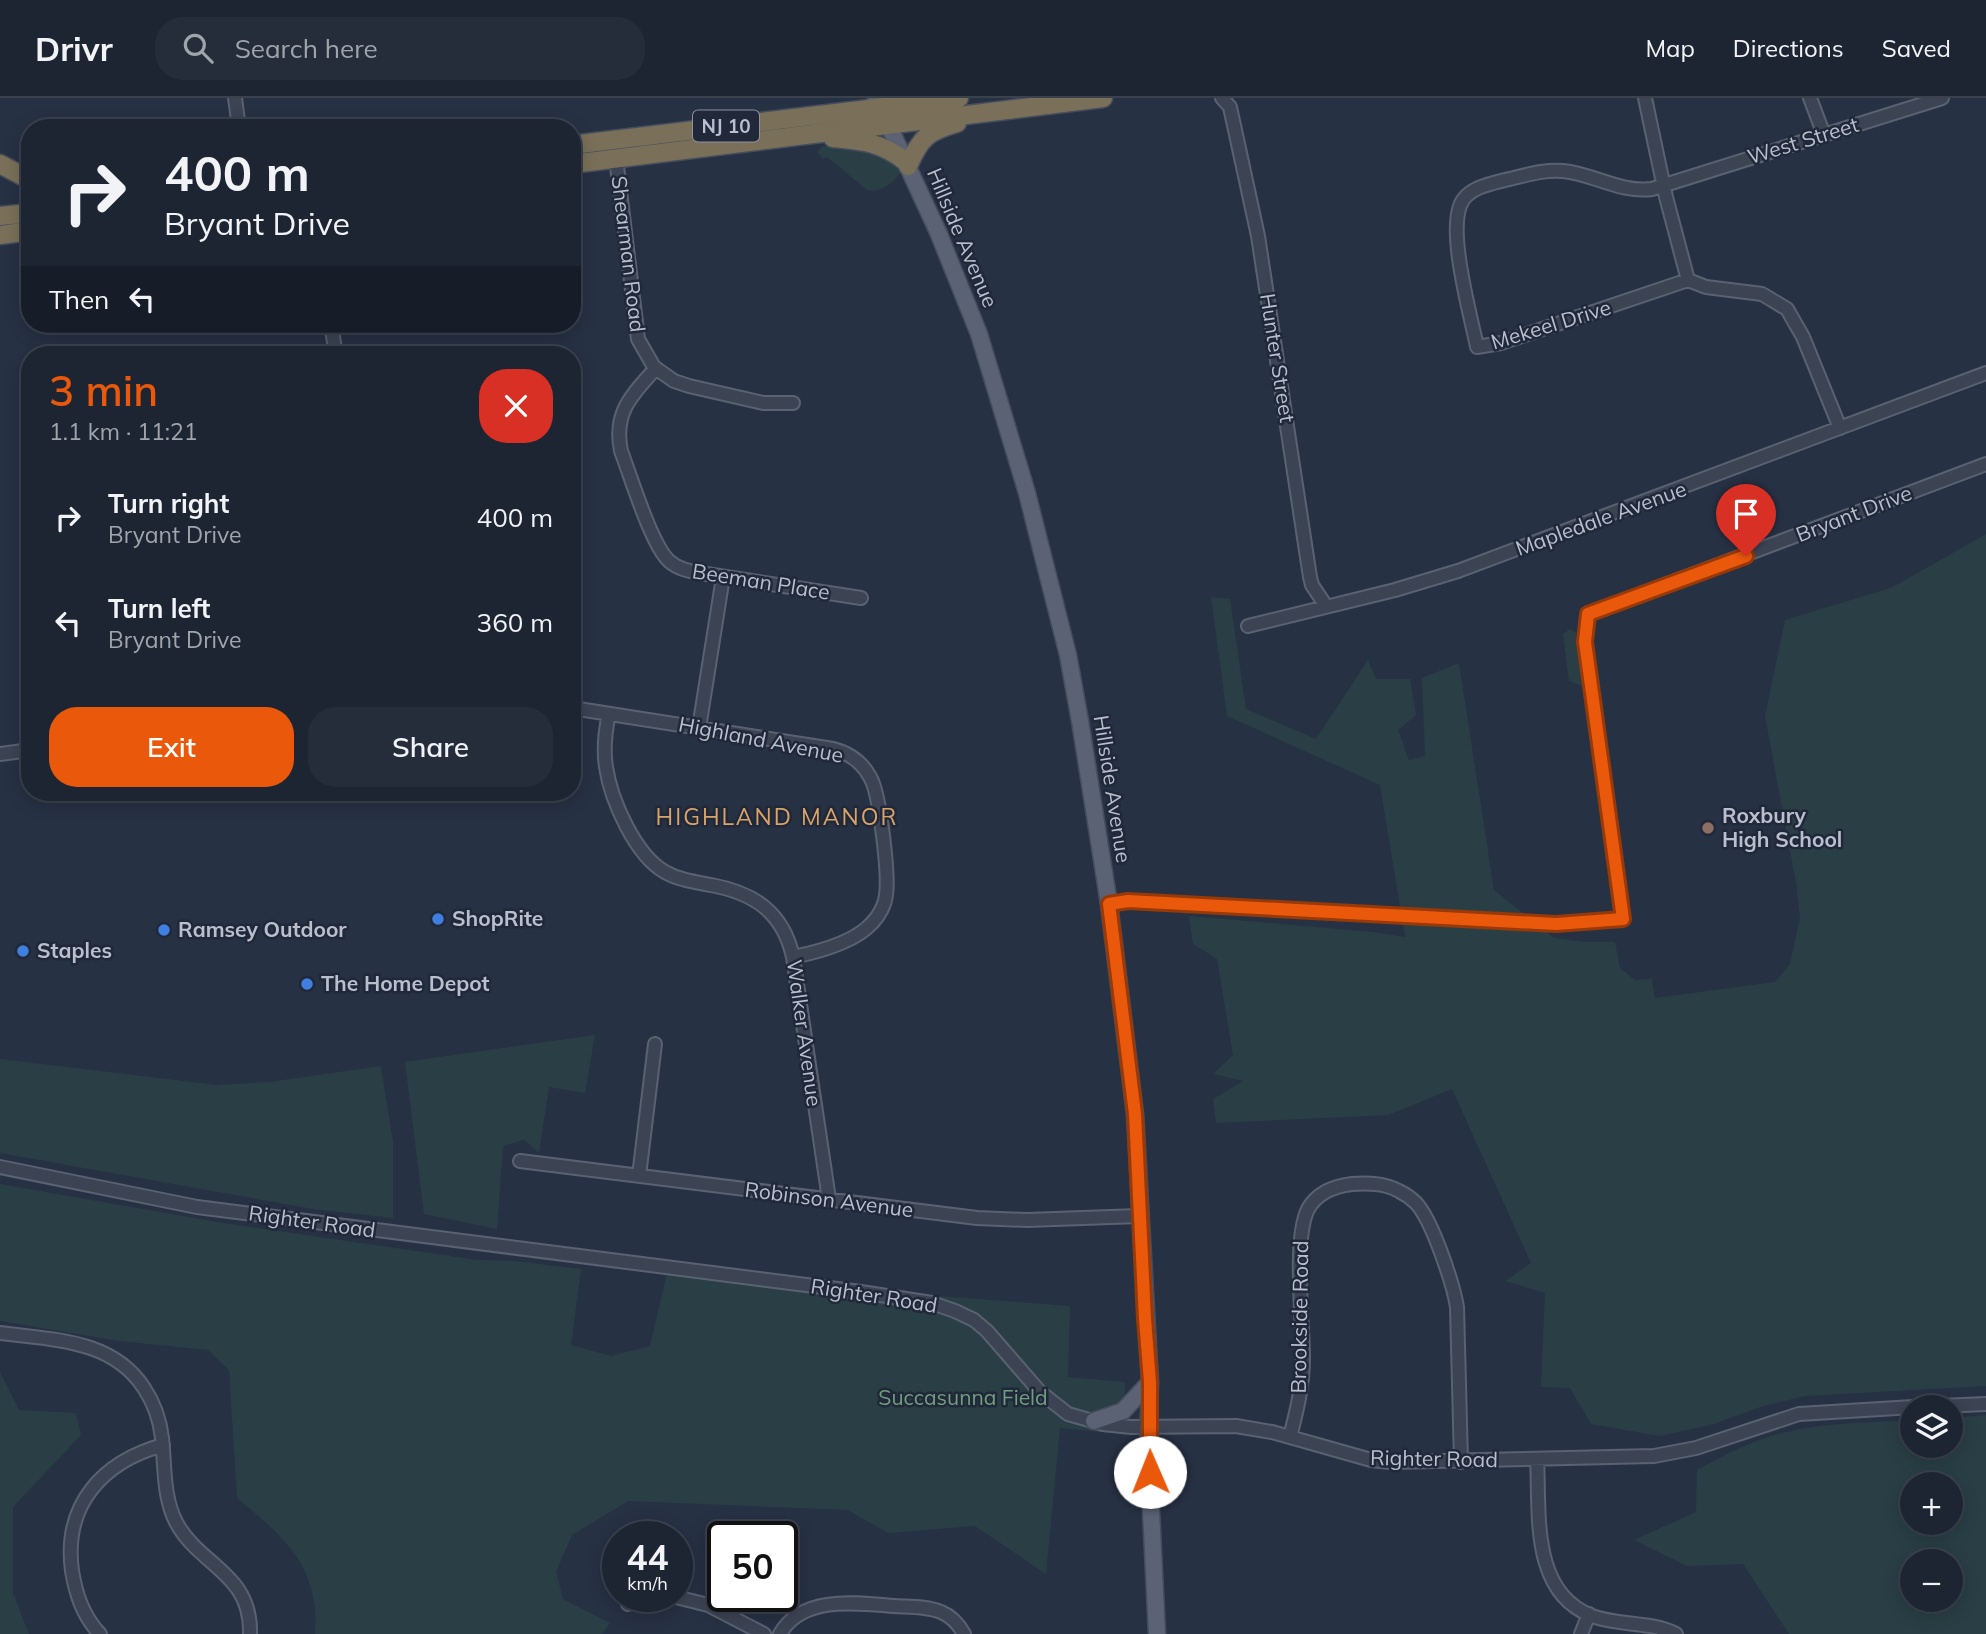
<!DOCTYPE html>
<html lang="en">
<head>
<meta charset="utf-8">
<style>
  :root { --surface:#1d2533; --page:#252d3b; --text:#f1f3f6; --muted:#a0a5ac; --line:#3b424e; --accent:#ea580c }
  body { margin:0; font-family:Mulish,sans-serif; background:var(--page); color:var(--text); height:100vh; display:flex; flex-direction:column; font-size:26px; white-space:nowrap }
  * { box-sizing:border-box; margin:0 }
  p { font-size:23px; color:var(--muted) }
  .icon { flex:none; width:38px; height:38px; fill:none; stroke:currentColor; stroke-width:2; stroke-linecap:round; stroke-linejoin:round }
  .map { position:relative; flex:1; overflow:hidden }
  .side { position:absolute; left:21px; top:248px; width:560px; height:455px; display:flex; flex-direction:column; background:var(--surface); border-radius:28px; box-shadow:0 4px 18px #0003,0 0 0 2px var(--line) }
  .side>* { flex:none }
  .banner { position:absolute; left:21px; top:21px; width:560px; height:214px; border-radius:28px; box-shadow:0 4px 18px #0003,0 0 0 2px var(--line); background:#1d2533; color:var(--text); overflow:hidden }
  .buttons { position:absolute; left:1900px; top:1297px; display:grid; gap:14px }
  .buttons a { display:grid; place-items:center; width:63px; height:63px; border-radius:50%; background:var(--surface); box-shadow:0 4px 18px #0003,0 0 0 2px var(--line); font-size:35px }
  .speed { position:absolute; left:602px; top:1423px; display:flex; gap:14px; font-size:35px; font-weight:700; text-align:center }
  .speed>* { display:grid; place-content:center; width:91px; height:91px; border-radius:50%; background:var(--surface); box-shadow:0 4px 18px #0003,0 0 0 2px var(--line); line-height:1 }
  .speed small { font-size:18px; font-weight:400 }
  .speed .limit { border:4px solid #111; border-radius:10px; background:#fff; color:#111 }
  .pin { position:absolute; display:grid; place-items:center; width:60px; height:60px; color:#fff; margin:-72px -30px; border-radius:50% 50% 50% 0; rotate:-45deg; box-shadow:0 0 7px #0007 }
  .pin .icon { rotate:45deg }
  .me { position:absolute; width:77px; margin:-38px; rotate:359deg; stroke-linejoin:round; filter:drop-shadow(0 0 5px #0008) }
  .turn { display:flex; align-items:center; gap:24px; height:147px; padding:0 28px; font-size:32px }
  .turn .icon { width:91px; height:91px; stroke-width:2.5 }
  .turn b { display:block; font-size:49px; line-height:60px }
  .then { display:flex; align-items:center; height:66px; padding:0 28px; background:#0003; gap:14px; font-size:26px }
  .round { display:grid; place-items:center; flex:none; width:74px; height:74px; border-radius:28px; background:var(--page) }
  .overview { display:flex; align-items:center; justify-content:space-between; height:119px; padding:0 28px }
  h1 { font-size:42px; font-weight:600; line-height:52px; color:var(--accent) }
  .action { display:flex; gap:14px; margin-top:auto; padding:14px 28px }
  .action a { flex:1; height:80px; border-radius:28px; background:var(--accent); color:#fff; font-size:28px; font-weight:600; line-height:80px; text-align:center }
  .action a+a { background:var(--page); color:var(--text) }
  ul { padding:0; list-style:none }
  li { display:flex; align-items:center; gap:21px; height:105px; padding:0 28px }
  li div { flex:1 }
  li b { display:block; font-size:26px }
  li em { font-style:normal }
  header { display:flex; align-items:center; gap:42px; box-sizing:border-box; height:98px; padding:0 35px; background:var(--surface); border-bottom:2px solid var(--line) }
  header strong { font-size:33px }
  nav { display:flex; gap:38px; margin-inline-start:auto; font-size:24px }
  .search { width:490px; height:63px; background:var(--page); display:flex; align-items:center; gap:18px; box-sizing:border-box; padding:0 24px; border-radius:28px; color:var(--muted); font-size:26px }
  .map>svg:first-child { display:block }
  .green { fill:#293f45; fill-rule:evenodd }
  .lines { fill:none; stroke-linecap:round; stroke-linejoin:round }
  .minor-casing { stroke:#5a6171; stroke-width:16 }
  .major-casing { stroke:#454c5d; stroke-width:19 }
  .highway-casing { stroke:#464e5e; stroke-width:21 }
  .minor { stroke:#3c4353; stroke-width:12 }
  .major { stroke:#5a6273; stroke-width:16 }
  .highway { stroke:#7a7059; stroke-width:18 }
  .route-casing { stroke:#983908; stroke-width:18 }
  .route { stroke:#ea580c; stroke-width:12 }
  .education-dot { fill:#8d6e63; stroke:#202839; stroke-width:2.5 }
  .shop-dot { fill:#3f7fe0; stroke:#202839; stroke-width:2.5 }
  .labels { text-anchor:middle; stroke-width:5; stroke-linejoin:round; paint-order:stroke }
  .shield { fill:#202839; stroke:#8b92a1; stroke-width:2 }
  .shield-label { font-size:19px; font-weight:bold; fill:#b9bfcd }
  .street-label { font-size:21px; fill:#b9bfcd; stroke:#202839 }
  .poi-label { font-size:21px; font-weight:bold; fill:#b9bfcd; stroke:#202839; text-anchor:start }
  .park-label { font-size:21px; fill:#709e7f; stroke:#202839 }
  .neighbourhood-label { font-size:23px; letter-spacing:2px; fill:#d8a469; stroke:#202839 }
</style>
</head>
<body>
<header>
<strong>Drivr</strong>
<div class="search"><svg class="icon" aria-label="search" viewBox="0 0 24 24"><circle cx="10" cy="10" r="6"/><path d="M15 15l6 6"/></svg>Search here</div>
<nav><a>Map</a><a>Directions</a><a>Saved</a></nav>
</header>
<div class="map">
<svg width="1986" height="1536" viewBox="0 0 1986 1536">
  <rect width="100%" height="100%" fill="#273144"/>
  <path class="green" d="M822 48H863L895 64 900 75C892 86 881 95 867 92L827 59 823 61 817 54Z
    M1986 436V1288L1805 1298 1763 1308 1714 1326 1660 1338 1591 1326 1570 1290 1541 1289 1545 1195 1505 1183 1531 1165 1452 991 1388 1017 1216 1025 1213 1001 1243 983 1213 976 1233 957 1217 861 1193 846 1189 818 1372 834 1405 839 1380 687 1227 618 1211 499 1230 501 1246 611 1316 641 1368 562 1376 581H1410L1416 617 1398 632 1409 662 1425 658 1422 580 1459 565 1494 792 1554 840 1584 844H1615L1620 870 1635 882 1652 881 1655 900 1775 884 1790 866 1800 820 1796 785 1765 618 1785 522 1891 490Z
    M1570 531 1576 535 1583 588 1569 583 1563 536Z
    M595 937 585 995 549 989 539 1055 524 1042 503 1048 497 1131 424 1116 405 964Z
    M0 961 217 987 269 984 381 968 393 1044V1120L313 1111 0 1055Z
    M0 1086 223 1125 478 1162 515 1163 581 1171 571 1247 611 1258 650 1248 667 1175 698 1180 1070 1208 1068 1279 1125 1284 1122 1336 1060 1330 1046 1476 975 1428 888 1435 848 1412 628 1403 572 1437 556 1474 563 1501 610 1525 602 1536H315C320 1470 285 1439 237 1400L229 1272 208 1252 119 1243 0 1223Z
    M0 1274 19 1312 76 1315 81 1337 13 1409V1495L29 1536H0Z
    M1986 1317V1536H1789L1743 1466 1687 1468 1634 1442 1696 1414 1697 1372C1724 1357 1751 1343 1782 1335 1825 1324 1869 1325 1913 1322V1348H1951V1320ZM1913 1386H1951V1424H1913ZM1913 1463H1951V1502H1913Z"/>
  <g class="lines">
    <g class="minor-casing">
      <path id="minor" d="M235 0 239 30
        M1222 0 1230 9 1258 138 1310 479 1312 487 1326 508
        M1645 0 1666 99 1688 182 1706 189 1762 196 1787 211 1803 239 1840 330
        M1810 0 1824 37
        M616 60 638 241 654 269 674 283 689 288 763 305H793
        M1688 182 1501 245 1477 249C1471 218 1445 128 1463 102 1472 89 1490 86 1505 82 1524 78 1544 71 1563 73 1594 76 1620 95 1652 91L1942 0
        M331 226 336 257
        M656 270C632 297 613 314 621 353 631 379 651 446 669 463 678 471 689 473 700 475L861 500
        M1248 528 1395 492 1458 473 1986 275
        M572 610 833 651C849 655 862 664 870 679 880 695 889 777 886 797 885 807 879 818 872 825 854 845 818 854 793 859
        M609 616C605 634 603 650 606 669 611 702 635 757 665 774 679 782 695 784 711 787 754 795 783 814 793 859L829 1101
        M699 630 723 479
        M0 656 30 652
        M1109 806 1128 803 1556 826 1623 821 1585 544 1588 516 1986 366
        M520 1063 977 1120 1027 1122 1139 1118
        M0 1069 197 1109 861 1194 932 1205 955 1213 974 1222 987 1233 1040 1294 1068 1316 1103 1326 1131 1329 1236 1328 1272 1334 1371 1362 1390 1364 1654 1358 1696 1350 1799 1316 1913 1309
        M639 1078 655 946
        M0 1235C53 1242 112 1241 144 1290 154 1305 160 1322 162 1340 165 1368 163 1399 176 1424 199 1468 252 1475 250 1536
        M1918 1309 1986 1306
        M1290 1339C1297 1312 1303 1287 1303 1260 1303 1223 1293 1141 1308 1111 1317 1095 1335 1088 1352 1086 1369 1085 1384 1085 1399 1093 1405 1096 1412 1101 1416 1105 1432 1122 1453 1185 1457 1209L1461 1364
        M1537 1361C1540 1415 1530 1494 1592 1518 1619 1528 1650 1523 1676 1536
        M672 1498 708 1507 764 1536
        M628 1506 645 1498
        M100 1536C83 1518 76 1497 72 1473 63 1407 102 1364 163 1347
        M780 1536C802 1497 857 1505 893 1508 909 1509 927 1508 941 1514 951 1518 959 1527 964 1536
        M1581 1536 1589 1516"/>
    </g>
    <g class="major-casing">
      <path id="major" d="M876 0 938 134 979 236 1027 395 1068 557 1080 623 1109 806 1135 1016 1150 1284 1148 1350 1157 1536
        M1094 1323 1123 1313 1150 1284"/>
    </g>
    <g class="highway-casing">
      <path id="highway" d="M833 40C863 43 880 44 905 63
        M572 47 959 0
        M0 66 30 82
        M572 66 1103 0
        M908 68C921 39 927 34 957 25
        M0 118 30 115
        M0 137 30 133"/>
    </g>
    <use href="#minor" class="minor"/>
    <use href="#major" class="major"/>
    <use href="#highway" class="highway"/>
  </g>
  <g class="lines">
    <g class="route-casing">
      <path id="route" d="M1150 1374V1284L1145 1221 1135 1016 1109 806 1128 803 1556 826 1623 821 1585 544 1588 516 1746 458"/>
    </g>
    <use href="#route" class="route"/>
  </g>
  <circle class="education-dot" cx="1708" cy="730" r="7"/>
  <g class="shop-dot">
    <circle cx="438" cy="821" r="7"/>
    <circle cx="164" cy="832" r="7"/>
    <circle cx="23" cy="853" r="7"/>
    <circle cx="307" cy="886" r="7"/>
  </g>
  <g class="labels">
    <rect class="shield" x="693" y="12.5" width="66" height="31" rx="5"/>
    <g class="shield-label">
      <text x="726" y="35">NJ 10</text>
    </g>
    <g class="street-label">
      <text transform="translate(1803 43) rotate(-17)" y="7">West Street</text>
      <text transform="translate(962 140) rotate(67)" y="7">Hillside Avenue</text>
      <text transform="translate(628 156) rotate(83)" y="7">Shearman Road</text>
      <text transform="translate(1551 227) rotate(-17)" y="7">Mekeel Drive</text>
      <text transform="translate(1277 260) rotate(81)" y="7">Hunter Street</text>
      <text transform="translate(1854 416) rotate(-21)" y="7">Bryant Drive</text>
      <text transform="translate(1601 421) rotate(-20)" y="7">Mapledale Avenue</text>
      <text transform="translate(761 484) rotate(9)" y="7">Beeman Place</text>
      <text transform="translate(761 642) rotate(11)" y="7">Highland Avenue</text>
      <text transform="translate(1112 691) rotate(81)" y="7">Hillside Avenue</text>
      <text transform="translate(804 935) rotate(82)" y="7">Walker Avenue</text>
      <text transform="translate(829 1102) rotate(7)" y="7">Robinson Avenue</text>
      <text transform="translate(312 1124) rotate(8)" y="7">Righter Road</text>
      <text transform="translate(874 1198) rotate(9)" y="7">Righter Road</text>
      <text transform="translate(1300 1219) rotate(-89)" y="7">Brookside Road</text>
      <text transform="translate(1434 1361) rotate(1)" y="7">Righter Road</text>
    </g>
    <g class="poi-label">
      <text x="1722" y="725">Roxbury<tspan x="1722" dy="24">High School</tspan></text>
      <text x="452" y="828">ShopRite</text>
      <text x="178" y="839">Ramsey Outdoor</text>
      <text x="37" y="860">Staples</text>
      <text x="321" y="893">The Home Depot</text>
    </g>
    <g class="park-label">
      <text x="963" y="1307">Succasunna Field</text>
    </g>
    <g class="neighbourhood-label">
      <text x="777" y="727">HIGHLAND MANOR</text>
    </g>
  </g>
</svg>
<div class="buttons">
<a><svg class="icon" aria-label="layers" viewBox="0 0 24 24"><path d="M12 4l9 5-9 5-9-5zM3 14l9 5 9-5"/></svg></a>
<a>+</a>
<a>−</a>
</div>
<div class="speed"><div>44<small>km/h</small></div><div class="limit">50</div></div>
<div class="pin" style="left:1746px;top:458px;background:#d93025"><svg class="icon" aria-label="arrive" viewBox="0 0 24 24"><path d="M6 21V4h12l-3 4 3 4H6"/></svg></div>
<svg class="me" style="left:1150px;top:1374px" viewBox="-20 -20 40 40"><circle r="19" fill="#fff"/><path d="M0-13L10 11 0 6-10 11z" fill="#ea580c"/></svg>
<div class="banner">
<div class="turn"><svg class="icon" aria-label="right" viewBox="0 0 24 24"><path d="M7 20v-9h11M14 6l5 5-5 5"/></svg><div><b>400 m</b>Bryant Drive</div></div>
<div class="then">Then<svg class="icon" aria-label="left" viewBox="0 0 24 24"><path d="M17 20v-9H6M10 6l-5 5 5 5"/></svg></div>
</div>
<section class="side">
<div class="overview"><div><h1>3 min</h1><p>1.1 km · 11:21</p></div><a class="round" style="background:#d93025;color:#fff"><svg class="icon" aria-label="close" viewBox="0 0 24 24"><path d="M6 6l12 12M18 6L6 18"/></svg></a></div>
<ul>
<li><svg class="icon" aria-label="right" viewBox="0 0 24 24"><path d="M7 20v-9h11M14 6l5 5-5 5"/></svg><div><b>Turn right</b><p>Bryant Drive</p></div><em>400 m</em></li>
<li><svg class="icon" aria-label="left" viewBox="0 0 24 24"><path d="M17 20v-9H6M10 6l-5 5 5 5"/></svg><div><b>Turn left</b><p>Bryant Drive</p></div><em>360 m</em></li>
</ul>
<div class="action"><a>Exit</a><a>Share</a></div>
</section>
</div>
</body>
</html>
